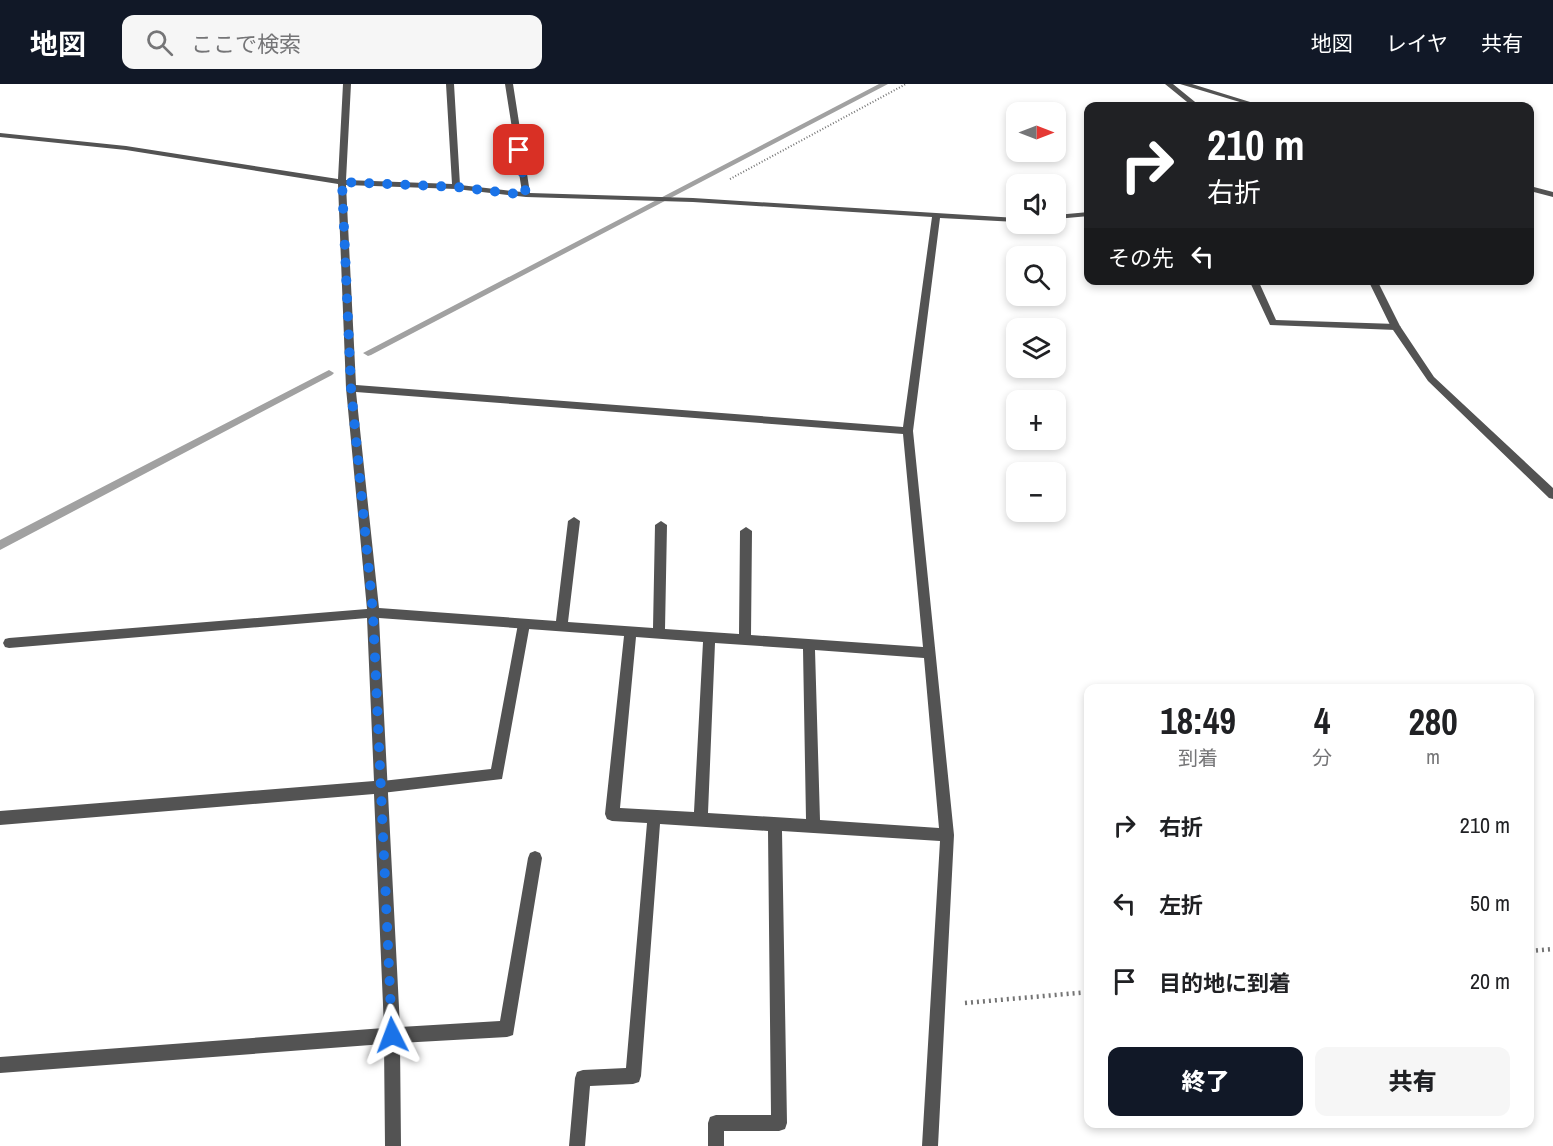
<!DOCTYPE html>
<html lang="ja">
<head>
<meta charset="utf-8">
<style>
  :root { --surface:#fff; --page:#f6f6f6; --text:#202124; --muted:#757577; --accent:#111827 }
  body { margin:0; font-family:"Archivo Narrow","Noto Sans JP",sans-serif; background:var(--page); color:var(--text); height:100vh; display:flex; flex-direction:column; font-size:22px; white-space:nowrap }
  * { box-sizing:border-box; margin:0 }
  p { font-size:20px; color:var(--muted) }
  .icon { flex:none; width:33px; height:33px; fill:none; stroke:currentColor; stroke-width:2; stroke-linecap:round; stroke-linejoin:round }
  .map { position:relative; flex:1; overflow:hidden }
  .drawer { position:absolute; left:1084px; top:600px; width:450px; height:444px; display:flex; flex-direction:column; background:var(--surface); border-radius:12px; box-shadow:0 3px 9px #0003 }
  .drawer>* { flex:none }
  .hud { position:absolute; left:1084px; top:18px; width:450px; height:183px; border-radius:12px; box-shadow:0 3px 9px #0003; background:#202124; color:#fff; overflow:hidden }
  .needle { width:39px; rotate:90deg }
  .buttons { position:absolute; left:1006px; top:18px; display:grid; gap:12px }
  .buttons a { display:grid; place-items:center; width:60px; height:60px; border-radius:12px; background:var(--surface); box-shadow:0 3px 9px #0003; font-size:30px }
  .pin { position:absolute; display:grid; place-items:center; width:51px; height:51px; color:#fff; margin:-26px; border-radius:12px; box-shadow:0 3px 9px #0006 }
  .me { position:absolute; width:66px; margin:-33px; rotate:357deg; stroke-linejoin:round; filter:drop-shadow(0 0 4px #0008) }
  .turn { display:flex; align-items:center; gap:21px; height:126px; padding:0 24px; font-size:27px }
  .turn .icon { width:78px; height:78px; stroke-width:2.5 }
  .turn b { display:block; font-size:42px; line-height:51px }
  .then { display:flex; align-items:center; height:57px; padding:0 24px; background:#0003; gap:12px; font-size:22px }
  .eta { display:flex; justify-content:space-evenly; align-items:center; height:102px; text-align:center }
  .eta b { font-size:36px; font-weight:800; line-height:42px }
  .primary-button { display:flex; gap:12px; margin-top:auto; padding:12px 24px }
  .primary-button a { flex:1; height:69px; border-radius:12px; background:var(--accent); color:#fff; font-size:24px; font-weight:800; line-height:69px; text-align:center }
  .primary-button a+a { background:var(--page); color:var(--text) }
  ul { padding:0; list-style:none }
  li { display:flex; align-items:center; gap:18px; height:78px; padding:0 24px }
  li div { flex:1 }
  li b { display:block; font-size:22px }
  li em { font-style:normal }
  header { display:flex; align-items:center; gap:36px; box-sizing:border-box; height:84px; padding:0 30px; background:var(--accent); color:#fff }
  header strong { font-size:28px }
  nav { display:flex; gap:33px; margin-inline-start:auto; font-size:21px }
  .search { width:420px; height:54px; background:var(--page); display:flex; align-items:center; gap:15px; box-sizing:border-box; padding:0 21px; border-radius:12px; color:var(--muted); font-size:22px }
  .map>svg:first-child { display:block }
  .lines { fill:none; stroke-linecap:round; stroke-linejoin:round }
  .stream { fill:#a1a1a1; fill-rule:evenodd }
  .path-far1 { stroke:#757575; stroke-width:2; stroke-dasharray:1 2; stroke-linecap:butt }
  .path { stroke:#757575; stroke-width:4.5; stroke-dasharray:2 4; stroke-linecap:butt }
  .service { fill:#535353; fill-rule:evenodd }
  .minor { fill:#535353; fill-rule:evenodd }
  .route { stroke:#1a73e8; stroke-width:10; stroke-dasharray:0 18 }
</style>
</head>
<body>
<header>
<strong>地図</strong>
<div class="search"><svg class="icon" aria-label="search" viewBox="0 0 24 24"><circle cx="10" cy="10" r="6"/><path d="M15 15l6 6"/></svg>ここで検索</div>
<nav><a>地図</a><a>レイヤ</a><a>共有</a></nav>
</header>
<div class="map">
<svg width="1553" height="1062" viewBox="0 0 1553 1062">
  <rect width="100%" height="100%" fill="#fff"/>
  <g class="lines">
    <path class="stream" d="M879 0H888L371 271 368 272 363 269Z
      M329 286 334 289 332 291 0 466V456Z"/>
    <path class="path-far1" d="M730 95 906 0"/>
    <path class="path" d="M1530 867 1553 865
      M965 919 1089 908"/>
    <path class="service" d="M1249 196H1258L1276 236 1396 240 1401 243 1396 246 1270 241Z
      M524 535 528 536 530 540 502 695 382 709 377 708 375 703 377 698 382 697 491 685 518 540 520 536Z"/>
    <path class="minor" d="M343 0H351L346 96 452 100 446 0H454L460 101 522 108 505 0H513L530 109 693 114 1017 134V138L940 134 913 347 954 751 938 1062H922L940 757 782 747 787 1039 785 1045 779 1047H724V1062H708V1039L710 1033 716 1031H771L768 747 660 740 641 992 639 998 633 1000 590 1002 585 1062H569L575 994 577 988 583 986 626 984 647 739 612 737 607 735 605 730 624 552 379 534 400 943 500 937 528 774 530 769 535 767 540 769 542 774 513 951 507 953 400 959 401 1062H385L384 960 0 989V973L384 944 374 710 0 741V727L374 697 367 534 9 564 5 563 3 559 5 555 9 554 367 525 346 304 338 100 126 66 0 53V49L126 62 338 95ZM346 101 456 105 526 113 693 118 932 133 903 343 356 301ZM356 308 903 350 923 563 751 551 752 447 746 443 740 447 739 550 665 545 667 441 661 437 655 441 653 544 568 538 580 437 574 433 568 437 556 537 379 524ZM636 553 703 558 694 728 620 724ZM715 559 803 565 806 735 708 729ZM815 566 924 574 939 744 820 736Z
      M1165 0H1173L1200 22H1192Z
      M1180 0H1192L1263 22H1253Z
      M1530 102 1553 108V113L1530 107Z
      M1089 128V132L1056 135V131Z
      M1368 196H1377L1400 242 1434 293 1553 404V415L1549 414 1428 297 1391 243Z"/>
  </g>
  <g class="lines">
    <path class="route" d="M392 951 373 529 351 304 342 98 456 103 526 111 519 66"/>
  </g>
</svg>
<div class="buttons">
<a><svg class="needle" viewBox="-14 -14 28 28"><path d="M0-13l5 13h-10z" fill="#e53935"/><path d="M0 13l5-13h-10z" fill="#757577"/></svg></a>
<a><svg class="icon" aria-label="sound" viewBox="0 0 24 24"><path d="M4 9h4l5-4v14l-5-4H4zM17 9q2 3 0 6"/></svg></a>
<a><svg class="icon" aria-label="search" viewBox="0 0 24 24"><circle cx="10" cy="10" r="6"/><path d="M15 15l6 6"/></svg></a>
<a><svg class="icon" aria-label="layers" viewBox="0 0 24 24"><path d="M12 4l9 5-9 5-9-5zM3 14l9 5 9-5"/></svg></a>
<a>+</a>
<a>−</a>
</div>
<div class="pin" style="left:519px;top:66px;background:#d93025"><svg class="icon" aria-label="arrive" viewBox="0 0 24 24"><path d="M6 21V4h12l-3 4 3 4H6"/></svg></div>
<svg class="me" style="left:392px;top:951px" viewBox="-20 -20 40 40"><path d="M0-17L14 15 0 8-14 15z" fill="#1a73e8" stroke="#fff" stroke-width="4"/></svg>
<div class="hud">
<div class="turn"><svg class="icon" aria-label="right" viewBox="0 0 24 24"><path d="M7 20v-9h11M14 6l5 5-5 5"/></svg><div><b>210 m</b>右折</div></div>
<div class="then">その先<svg class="icon" aria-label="left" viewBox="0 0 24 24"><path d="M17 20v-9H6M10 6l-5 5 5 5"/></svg></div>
</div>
<section class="drawer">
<div class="eta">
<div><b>18:49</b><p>到着</p></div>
<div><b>4</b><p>分</p></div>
<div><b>280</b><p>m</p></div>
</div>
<ul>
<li><svg class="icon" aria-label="right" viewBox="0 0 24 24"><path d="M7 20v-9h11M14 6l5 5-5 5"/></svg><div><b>右折</b></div><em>210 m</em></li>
<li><svg class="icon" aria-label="left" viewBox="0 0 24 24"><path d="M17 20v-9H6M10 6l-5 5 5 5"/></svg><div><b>左折</b></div><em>50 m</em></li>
<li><svg class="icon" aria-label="arrive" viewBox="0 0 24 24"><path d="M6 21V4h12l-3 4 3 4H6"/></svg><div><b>目的地に到着</b></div><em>20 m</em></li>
</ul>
<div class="primary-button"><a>終了</a><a>共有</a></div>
</section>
</div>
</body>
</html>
